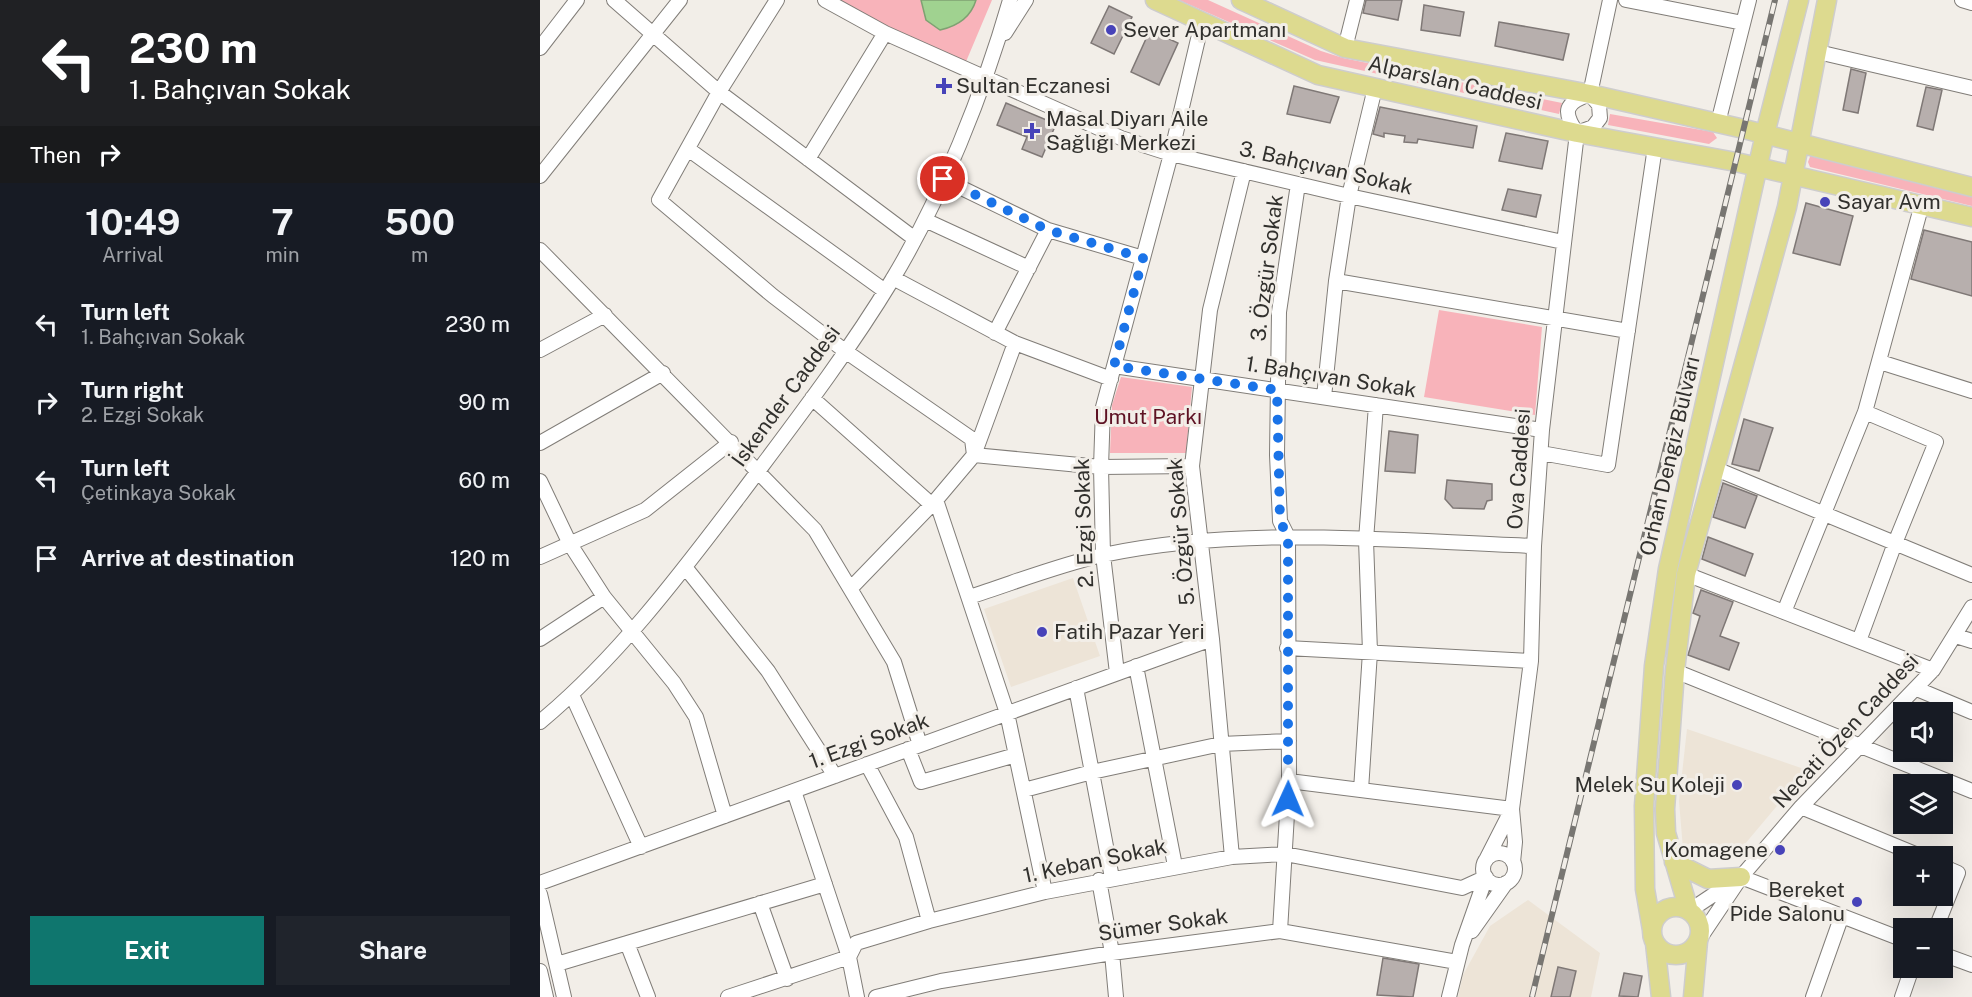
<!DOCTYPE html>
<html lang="en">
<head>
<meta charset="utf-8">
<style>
  :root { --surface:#171b24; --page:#20242c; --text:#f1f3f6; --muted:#9ea1a6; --accent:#0f766e }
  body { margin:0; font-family:"Public Sans",sans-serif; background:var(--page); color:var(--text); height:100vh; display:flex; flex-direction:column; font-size:22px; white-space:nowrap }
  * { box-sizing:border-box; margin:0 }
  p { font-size:20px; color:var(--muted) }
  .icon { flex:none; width:33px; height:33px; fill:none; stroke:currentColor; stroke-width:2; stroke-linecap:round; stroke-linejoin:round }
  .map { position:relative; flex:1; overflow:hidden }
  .details { display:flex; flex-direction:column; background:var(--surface); width:540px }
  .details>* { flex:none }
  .hud { background:#202124; color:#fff; overflow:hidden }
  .buttons { position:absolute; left:1353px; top:702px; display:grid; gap:12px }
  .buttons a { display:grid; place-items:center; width:60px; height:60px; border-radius:0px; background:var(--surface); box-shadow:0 6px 24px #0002; font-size:30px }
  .pin { position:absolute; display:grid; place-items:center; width:51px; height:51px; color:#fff; margin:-26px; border:3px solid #fff; border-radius:50%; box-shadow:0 2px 6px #0007 }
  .me { position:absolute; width:66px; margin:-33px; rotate:1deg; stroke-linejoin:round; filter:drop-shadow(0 0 4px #0008) }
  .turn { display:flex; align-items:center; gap:21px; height:126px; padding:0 30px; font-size:27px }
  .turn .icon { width:78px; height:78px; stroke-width:2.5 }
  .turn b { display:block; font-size:42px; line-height:51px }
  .then { display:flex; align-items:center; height:57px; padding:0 30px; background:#0003; gap:12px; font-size:22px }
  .eta { display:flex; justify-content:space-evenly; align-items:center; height:102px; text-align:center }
  .eta b { font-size:36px; font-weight:700; line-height:42px }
  .action { display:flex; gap:12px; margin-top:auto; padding:12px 30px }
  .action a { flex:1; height:69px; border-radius:0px; background:var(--accent); color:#fff; font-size:24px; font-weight:700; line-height:69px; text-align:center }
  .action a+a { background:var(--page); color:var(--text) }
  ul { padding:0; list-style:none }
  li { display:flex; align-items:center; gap:18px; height:78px; padding:0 30px }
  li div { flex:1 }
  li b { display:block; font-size:22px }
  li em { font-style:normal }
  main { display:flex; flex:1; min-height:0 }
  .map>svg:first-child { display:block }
  .built { fill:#ede4d7 }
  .green { fill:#f8b3ba }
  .water { fill:#a0d290; stroke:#7fa172; stroke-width:1.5 }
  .building { fill:#b7afad; stroke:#7f7876; stroke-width:1.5 }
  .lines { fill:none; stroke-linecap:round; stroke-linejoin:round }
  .minor-casing { stroke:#817d78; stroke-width:16 }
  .major-casing { stroke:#cecdcd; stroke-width:21 }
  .minor { stroke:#fff; stroke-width:14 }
  .major { stroke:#ddda8f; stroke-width:18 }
  .rail-casing { stroke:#787672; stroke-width:6 }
  .rail { stroke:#f2eee8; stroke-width:4; stroke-dasharray:11; stroke-linecap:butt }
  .route { stroke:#1a73e8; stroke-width:10; stroke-dasharray:0 18 }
  .poi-dot { fill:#4743b9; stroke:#f2eee8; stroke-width:2 }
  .labels { text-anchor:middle; stroke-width:6; stroke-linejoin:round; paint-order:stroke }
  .poi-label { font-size:21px; fill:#31302d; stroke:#f2eee8; text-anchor:start }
  .street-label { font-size:21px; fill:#31302d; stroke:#f2eee8 }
  .park-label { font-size:21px; fill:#5e1224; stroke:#f2eee8 }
</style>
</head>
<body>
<main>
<section class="details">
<div class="hud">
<div class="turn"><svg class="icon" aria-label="left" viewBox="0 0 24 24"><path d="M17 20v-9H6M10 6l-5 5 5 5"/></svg><div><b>230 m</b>1. Bahçıvan Sokak</div></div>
<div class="then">Then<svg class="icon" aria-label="right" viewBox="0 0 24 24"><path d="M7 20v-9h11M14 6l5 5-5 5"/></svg></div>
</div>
<div class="eta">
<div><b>10:49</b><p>Arrival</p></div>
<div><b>7</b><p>min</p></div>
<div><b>500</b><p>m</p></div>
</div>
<ul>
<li><svg class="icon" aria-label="left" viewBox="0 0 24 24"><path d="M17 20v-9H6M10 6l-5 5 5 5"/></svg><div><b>Turn left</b><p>1. Bahçıvan Sokak</p></div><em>230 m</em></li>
<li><svg class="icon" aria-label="right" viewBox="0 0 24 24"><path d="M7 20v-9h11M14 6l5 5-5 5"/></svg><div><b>Turn right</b><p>2. Ezgi Sokak</p></div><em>90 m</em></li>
<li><svg class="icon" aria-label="left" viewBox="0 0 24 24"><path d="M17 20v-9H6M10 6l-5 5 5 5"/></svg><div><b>Turn left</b><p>Çetinkaya Sokak</p></div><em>60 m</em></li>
<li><svg class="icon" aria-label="arrive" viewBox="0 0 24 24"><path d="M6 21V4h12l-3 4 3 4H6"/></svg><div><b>Arrive at destination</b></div><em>120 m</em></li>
</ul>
<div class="action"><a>Exit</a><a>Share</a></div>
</section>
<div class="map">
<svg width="1432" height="997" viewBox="0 0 1432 997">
  <rect width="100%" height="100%" fill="#f2eee8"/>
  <path class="built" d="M533 578 560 656 471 687 444 609Z
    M1147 729 1267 770 1194 857 1143 849 1139 801Z
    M988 900 1060 953 1051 997H918L923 975 950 926Z"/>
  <path class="green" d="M296 0H452L425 64 340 27Z
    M639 0H668L781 51 803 58 1022 103 1019 114 775 60Z
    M1070 114 1173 132 1177 138 1169 144 1068 125Z
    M1271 154 1432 194V206L1270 167 1268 162Z
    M899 310 1002 327 995 415 884 397Z
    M581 377 652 387 646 453H570L572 405Z"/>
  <path class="water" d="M381 0H436C431 17 418 26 400 30L386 20Z"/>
  <path class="building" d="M826 0H862L858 20 823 13Z
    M884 5 924 12 920 36 881 30Z
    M569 6 592 17 574 54 551 43Z
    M959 22 1029 34 1023 60 955 46Z
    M610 30 638 43 619 85 591 72Z
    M1311 69 1326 73 1318 113 1303 110Z
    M754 86 799 97 790 123 747 114Z
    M1386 87 1402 90 1393 130 1377 126Z
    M466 103 516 124 502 157 482 149 487 137 457 125Z
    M840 107 937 126 933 148 878 139 877 143 864 142 865 136 844 133V137L833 134Z
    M966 133 1008 141 1002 169 959 161Z
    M968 189 1001 195 996 217 962 210Z
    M1266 203 1313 216 1300 265 1253 253Z
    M1384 230 1432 242V296L1371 279Z
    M1204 419 1233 428 1219 471 1192 464Z
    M849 431 878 435 875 473 845 471Z
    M907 480 952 484V500L947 501 944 509 913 508 905 499Z
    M1183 483 1217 496 1205 528 1173 517Z
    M1168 537 1213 554 1205 576 1162 559Z
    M1161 590 1193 602 1180 636 1199 643 1189 670 1148 655 1160 616 1153 613Z
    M843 958 879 964 873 997 837 995Z
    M1018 967 1036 971 1030 997H1011Z
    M1084 973 1102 976 1098 997 1079 996Z"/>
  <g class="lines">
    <g class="minor-casing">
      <path id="minor" d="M74 0 179 92 375 239
        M237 0 179 92 119 200 233 296 305 351 432 439 434 455 561 467 652 466
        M285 0 345 33 581 138 631 154 809 196 1023 242
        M1086 0 1203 23
        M1422 0 1432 3
        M465 33 486 0
        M0 48 37 0
        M805 48 817 0
        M1278 52 1432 88
        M1050 94 1070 0
        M1178 123 1209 0
        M1037 133 1053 127 1060 118 1059 105 1050 94
        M148 149 345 291
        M268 159 345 33
        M0 176 140 0
        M403 179 508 230 603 258
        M385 220 489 268
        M0 250 275 530 354 662 380 745
        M353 278 475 343 571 379
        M796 281 1088 331
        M455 333 508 230
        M0 350 65 315
        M1340 362 1432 391
        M574 366 1002 430
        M784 397 796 281 809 196 835 88
        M272 398 392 505
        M0 443 123 373
        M1001 453 1068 465 1115 147
        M1176 469 1432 575
        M0 481 30 544 64 597 134 683 156 717 185 816
        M396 500 467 713 505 892
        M0 557 105 510 191 442
        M145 567 228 671 295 776
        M1146 574 1393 670
        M312 587 396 500 434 455 475 343
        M429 597C473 583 518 565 563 555 704 525 851 541 994 546
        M1244 612 1325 412 1382 204
        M1416 636 1432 641
        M0 639 64 597
        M1319 641 1355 543 1396 442 1325 412
        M747 648 991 661
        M596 666 635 866
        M1135 671 1432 791
        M577 673 563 555 561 467 563 407 631 154 662 22
        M536 688 572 878
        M1377 689 1432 712
        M32 695 101 847
        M0 722C76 659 138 577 198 498 251 427 306 356 352 280 401 199 444 91 470 0
        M368 749 381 782 476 755
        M327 764 366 837 389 921
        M749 781 972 809
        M484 790 552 772 681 744 749 741
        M821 790 830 652 826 540 836 405
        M254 791 309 957 317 997
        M1261 807 1380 856
        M943 869a16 16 0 1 1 32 0a16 16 0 1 1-32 0Z
        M692 857 672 639 652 466 670 310 704 171
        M946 860 972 809
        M973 862 975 842 972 809 991 661 994 546 1002 430 1037 133C1022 111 1025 103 1050 94
        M1201 877 1364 940
        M559 880 572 953 576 997
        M0 883 672 639
        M0 894 24 997
        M220 903 247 979
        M1149 911 1194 881
        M1396 928 1418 873 1402 866
        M740 931 749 781 748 537 740 521 737 455 739 312 758 184
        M932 931 966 883
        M1158 941 1201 877 1261 807 1393 670 1432 607
        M87 943 108 997
        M1402 954 1432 965
        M17 964 285 884
        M0 971 6 997
        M188 997 309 957 316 943 389 921 505 892 692 857 745 854 922 888 946 877
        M336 997 401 981 572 953 740 931 917 962
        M909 997 922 945 946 877
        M1273 997 1301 918
        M1362 997 1372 968"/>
    </g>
    <g class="major-casing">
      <path id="major" d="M615 0 778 75 1037 133 1196 162 1432 217
        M701 0 805 48 1050 94 1204 129 1432 187
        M1134 862 1168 879 1201 877
        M1112 931a24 24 0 1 1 48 0a24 24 0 1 1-48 0Z
        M1149 911 1126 833 1125 809 1135 671 1146 574 1247 207 1287 0
        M1112 930 1105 889 1104 806 1114 666 1128 569 1225 134 1259 0
        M1115 943 1121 997
        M1153 997 1158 941"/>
    </g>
    <use href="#minor" class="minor"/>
    <use href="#major" class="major"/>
    <g class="rail-casing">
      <path id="rail" d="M992 997 1235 0"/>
    </g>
    <use href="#rail" class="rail"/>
  </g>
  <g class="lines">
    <path class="route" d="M403 179 508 230 603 258 574 366 737 390 740 521 748 537V799"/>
  </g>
  <g class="poi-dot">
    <circle cx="571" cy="30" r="6"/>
    <path d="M401 77h6v6h6v6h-6v6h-6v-6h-6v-6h6z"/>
    <path d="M489 122h6v6h6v6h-6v6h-6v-6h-6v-6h6z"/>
    <circle cx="1285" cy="202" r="6"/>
    <circle cx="502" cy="632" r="6"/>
    <circle cx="1197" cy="785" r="6"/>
    <circle cx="1240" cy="850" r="6"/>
    <circle cx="1317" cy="902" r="6"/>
  </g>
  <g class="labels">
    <g class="poi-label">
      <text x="583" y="37">Sever Apartmanı</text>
      <text x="416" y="93">Sultan Eczanesi</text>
      <text x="506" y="126">Masal Diyarı Aile<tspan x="506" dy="24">Sağlığı Merkezi</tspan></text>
      <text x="1297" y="209">Sayar Avm</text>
      <text x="514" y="639">Fatih Pazar Yeri</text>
      <text x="1185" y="792" text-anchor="end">Melek Su Koleji</text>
      <text x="1228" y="857" text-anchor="end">Komagene</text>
      <text x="1305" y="897" text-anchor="end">Bereket<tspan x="1305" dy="24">Pide Salonu</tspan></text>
    </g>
    <g class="street-label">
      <text transform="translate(915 83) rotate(13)" y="7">Alparslan Caddesi</text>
      <text transform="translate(786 168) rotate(13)" y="7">3. Bahçıvan Sokak</text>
      <text transform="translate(727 268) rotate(-83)" y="7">3. Özgür Sokak</text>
      <text transform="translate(791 377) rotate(9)" y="7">1. Bahçıvan Sokak</text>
      <text transform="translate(246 396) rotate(-54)" y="7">İskender Caddesi</text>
      <text transform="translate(1130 456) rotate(-77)" y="7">Orhan Dengiz Bulvarı</text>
      <text transform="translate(979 469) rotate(-86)" y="7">Ova Caddesi</text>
      <text transform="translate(544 523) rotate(-92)" y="7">2. Ezgi Sokak</text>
      <text transform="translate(641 532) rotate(-95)" y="7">5. Özgür Sokak</text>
      <text transform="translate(1306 731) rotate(-47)" y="7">Necati Özen Caddesi</text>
      <text transform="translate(329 741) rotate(-20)" y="7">1. Ezgi Sokak</text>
      <text transform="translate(555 861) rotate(-12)" y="7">1. Keban Sokak</text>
      <text transform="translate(623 925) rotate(-8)" y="7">Sümer Sokak</text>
    </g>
    <g class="park-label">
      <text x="608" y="424">Umut Parkı</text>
    </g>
  </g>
</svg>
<div class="buttons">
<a><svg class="icon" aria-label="sound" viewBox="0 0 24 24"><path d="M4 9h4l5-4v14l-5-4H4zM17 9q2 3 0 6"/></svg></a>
<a><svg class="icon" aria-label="layers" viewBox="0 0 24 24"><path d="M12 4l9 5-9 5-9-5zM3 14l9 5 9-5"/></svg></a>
<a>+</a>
<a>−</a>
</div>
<div class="pin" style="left:403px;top:179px;background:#d93025"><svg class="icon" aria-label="arrive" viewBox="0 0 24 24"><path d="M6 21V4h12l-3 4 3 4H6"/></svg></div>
<svg class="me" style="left:748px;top:799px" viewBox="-20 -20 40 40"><path d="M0-17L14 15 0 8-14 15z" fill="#1a73e8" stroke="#fff" stroke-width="4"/></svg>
</div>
</main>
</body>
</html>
